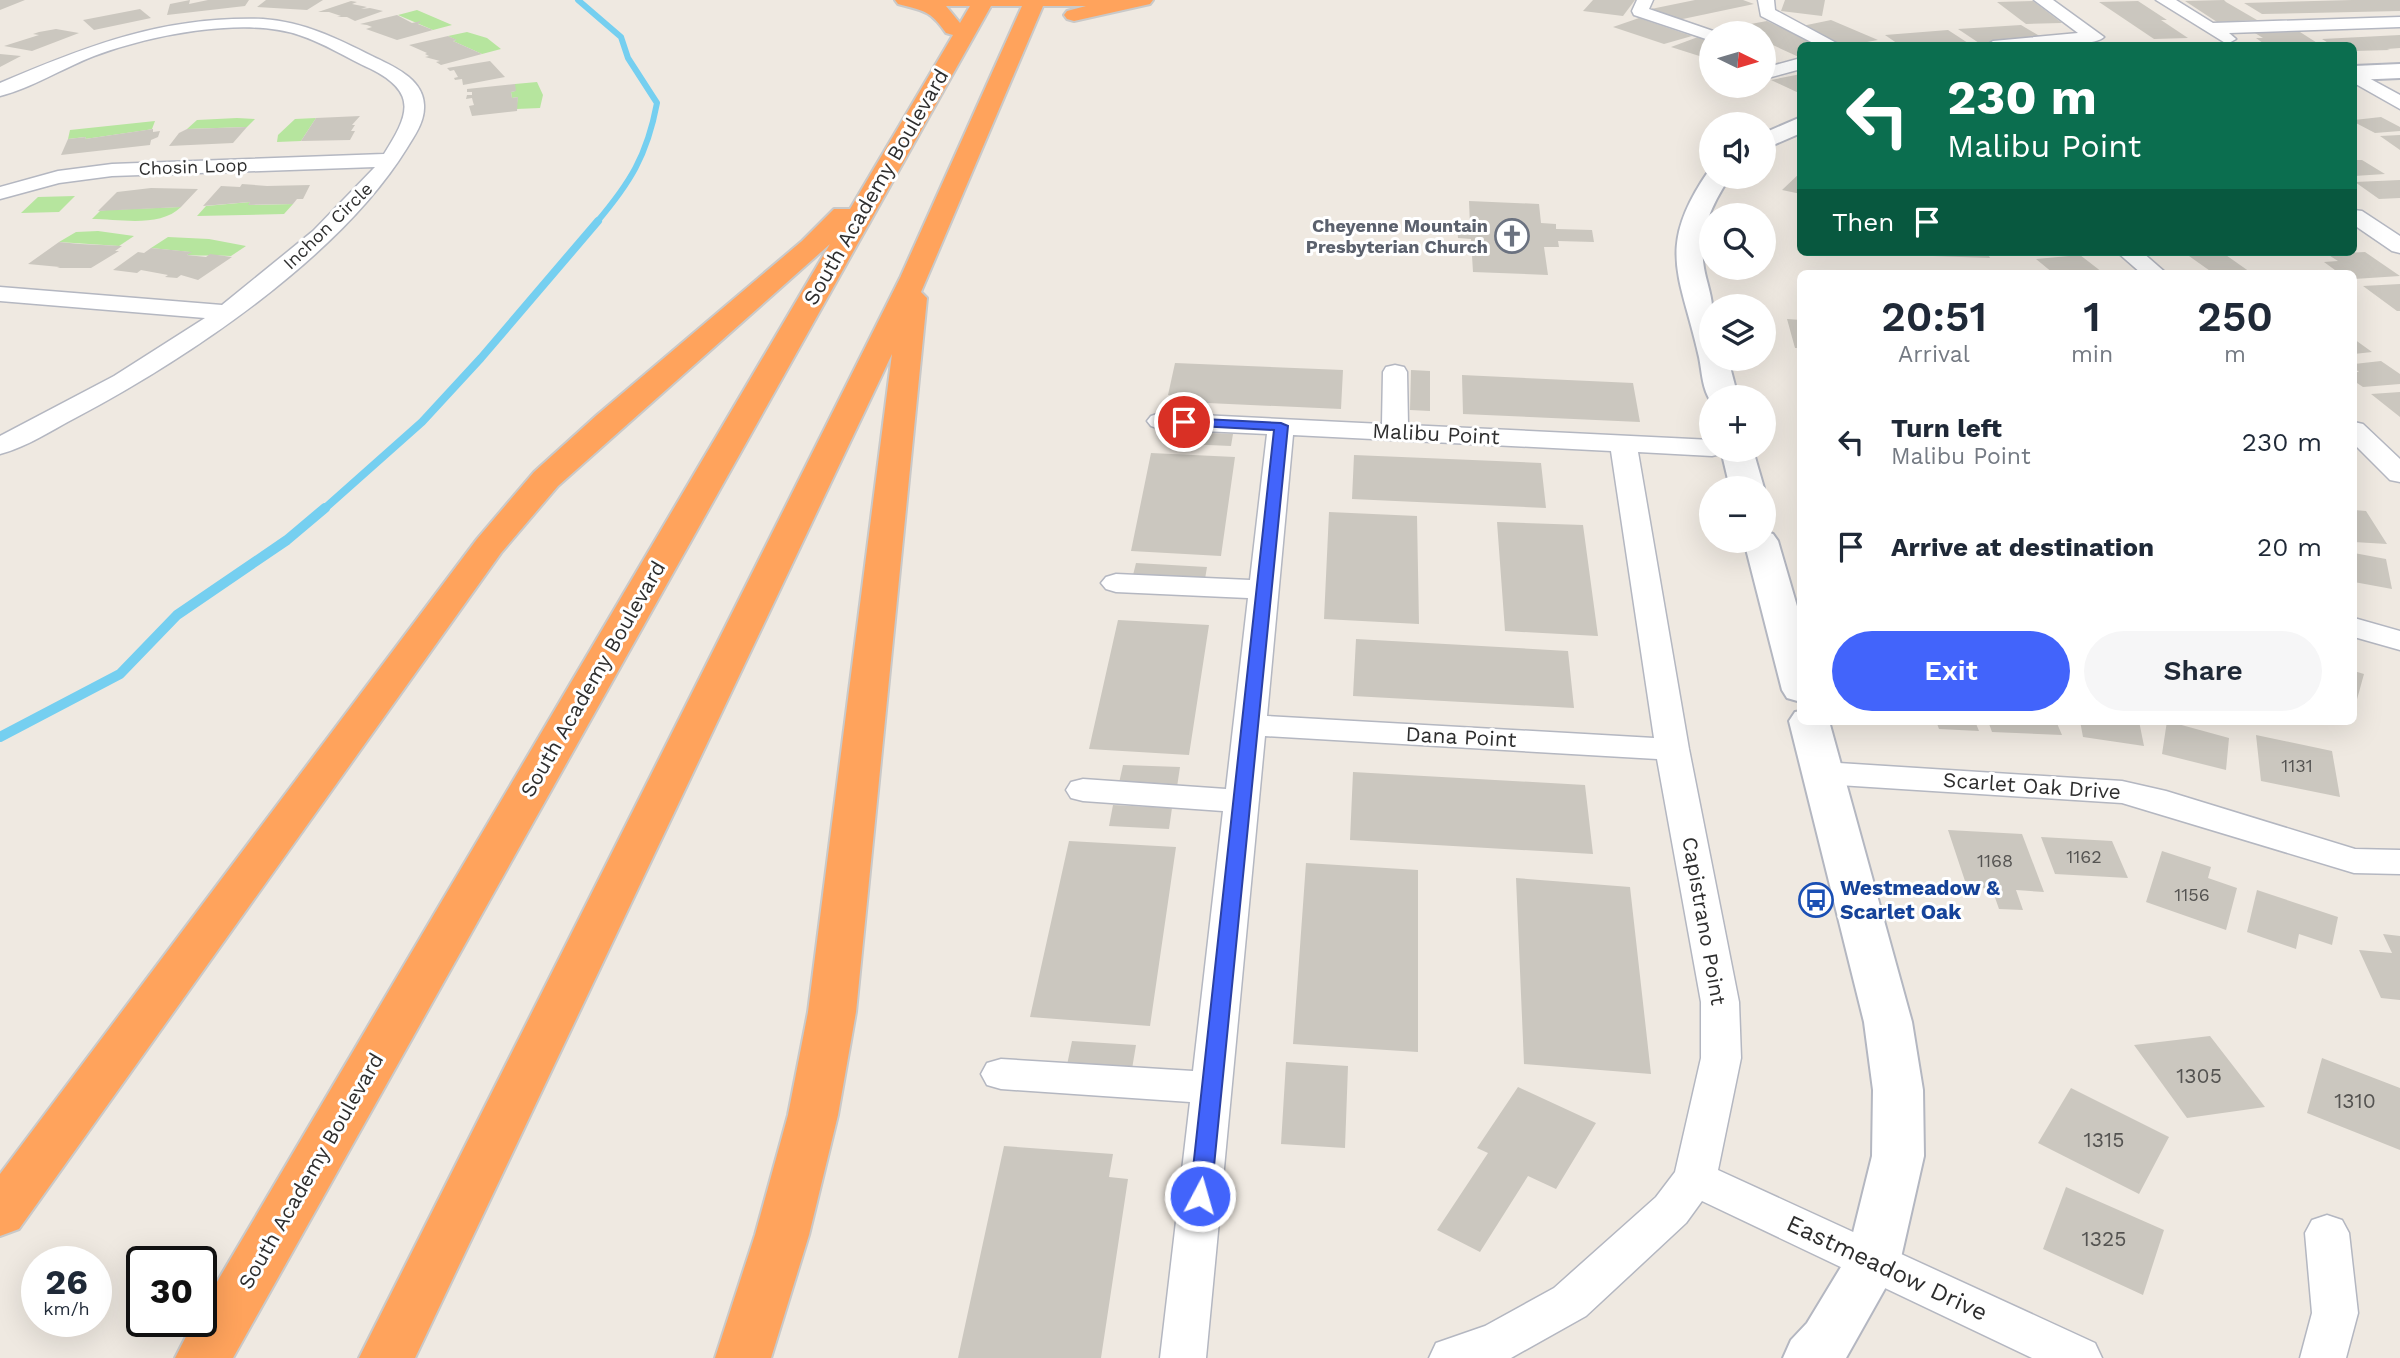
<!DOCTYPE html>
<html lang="en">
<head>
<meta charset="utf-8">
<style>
  :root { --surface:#fff; --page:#f6f6f7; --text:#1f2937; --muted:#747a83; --accent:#4264fb }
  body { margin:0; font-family:"Work Sans",sans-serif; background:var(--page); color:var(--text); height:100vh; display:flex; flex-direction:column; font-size:26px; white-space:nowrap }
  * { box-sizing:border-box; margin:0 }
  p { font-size:23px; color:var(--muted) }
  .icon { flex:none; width:38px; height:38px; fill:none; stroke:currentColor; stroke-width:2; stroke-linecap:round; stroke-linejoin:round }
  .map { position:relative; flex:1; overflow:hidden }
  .side { position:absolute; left:1797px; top:270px; width:560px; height:455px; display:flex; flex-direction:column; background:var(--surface); border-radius:10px; box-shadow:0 7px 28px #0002 }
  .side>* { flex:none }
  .banner { position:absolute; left:1797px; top:42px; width:560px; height:214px; border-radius:10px; box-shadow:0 7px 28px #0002; background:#0b6e4f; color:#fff; overflow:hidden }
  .needle { width:46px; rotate:95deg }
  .fabs { position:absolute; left:1699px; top:21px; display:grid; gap:14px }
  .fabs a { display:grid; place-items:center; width:77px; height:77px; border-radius:50%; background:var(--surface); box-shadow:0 7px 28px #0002; font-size:35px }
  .speed { position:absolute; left:21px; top:1246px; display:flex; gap:14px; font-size:35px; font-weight:700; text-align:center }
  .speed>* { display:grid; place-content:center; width:91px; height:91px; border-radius:50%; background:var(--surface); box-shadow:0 7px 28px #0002; line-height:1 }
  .speed small { font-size:18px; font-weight:400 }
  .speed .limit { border:4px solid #111; border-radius:10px; background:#fff; color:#111 }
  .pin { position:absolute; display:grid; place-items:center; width:60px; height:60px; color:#fff; margin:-30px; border:4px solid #fff; border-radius:50%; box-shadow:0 2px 7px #0007 }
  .me { position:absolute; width:77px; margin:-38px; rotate:6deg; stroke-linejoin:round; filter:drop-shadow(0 0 5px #0008) }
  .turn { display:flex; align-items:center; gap:24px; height:147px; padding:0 35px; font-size:32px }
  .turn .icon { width:91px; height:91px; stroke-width:2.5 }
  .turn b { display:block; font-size:49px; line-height:60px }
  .then { display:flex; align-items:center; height:66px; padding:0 35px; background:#0003; gap:14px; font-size:26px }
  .eta { display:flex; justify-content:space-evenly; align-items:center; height:119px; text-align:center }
  .eta b { font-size:42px; font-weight:600; line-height:49px }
  .primary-button { display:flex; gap:14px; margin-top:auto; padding:14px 35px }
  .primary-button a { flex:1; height:80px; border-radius:42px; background:var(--accent); color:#fff; font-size:28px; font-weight:600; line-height:80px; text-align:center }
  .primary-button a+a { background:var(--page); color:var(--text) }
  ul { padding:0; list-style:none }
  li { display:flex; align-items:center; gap:21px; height:105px; padding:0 35px }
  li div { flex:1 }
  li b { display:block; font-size:26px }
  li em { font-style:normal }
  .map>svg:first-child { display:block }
  .green { fill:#b6e59e }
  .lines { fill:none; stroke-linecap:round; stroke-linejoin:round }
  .stream-far2 { stroke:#75cff0; stroke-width:6 }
  .stream-far1 { stroke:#75cff0; stroke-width:8 }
  .stream { stroke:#75cff0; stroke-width:10 }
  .building { fill:#cbc7bf }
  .street-casing { stroke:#b4b7c1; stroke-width:3 }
  .secondary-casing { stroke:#b4b7c1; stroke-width:4 }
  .highway-casing { stroke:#c9c9c9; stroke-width:4 }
  .street { fill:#fff; fill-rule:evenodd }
  .secondary { fill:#fff; fill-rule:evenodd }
  .highway { fill:#ffa35c; fill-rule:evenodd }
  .route { fill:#4264fb; stroke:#2b41a3; stroke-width:2 }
  .labels { text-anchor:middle; stroke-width:6; stroke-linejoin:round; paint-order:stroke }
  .far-street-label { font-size:18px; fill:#2e2e2e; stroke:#fff }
  .far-worship-label { font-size:18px; font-weight:bold; fill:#5b616d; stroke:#fff; text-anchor:end }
  .number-label { font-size:18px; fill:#555452 }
  .street-label { font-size:21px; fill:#2e2e2e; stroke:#fff }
  .transit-label { font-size:21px; font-weight:bold; fill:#164399; stroke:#fff; text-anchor:start }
  .near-number-label { font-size:21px; fill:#555452 }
  .near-street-label { font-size:24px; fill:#2e2e2e; stroke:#fff }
</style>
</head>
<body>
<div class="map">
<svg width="2400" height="1358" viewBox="0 0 2400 1358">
  <rect width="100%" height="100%" fill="#efe9e1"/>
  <path class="green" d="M417 10 452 25 433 30 398 15Z
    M467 32 487 38 501 49 482 54 453 41 456 40 448 36Z
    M537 82 543 95 540 108 516 109 518 97 512 98 511 92 515 91V84Z
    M237 118 255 119 247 127 187 129 197 120Z
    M316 118 301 141 277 142 278 135 295 119Z
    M155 121 152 129 147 130 85 139 86 137 68 139 70 130Z
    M75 196 59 212 21 213 38 197Z
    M250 202 249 205 293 204 284 214 197 216 206 206Z
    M181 207C160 228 119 219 92 219L100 211 106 210Z
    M98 231 134 236 119 246 59 242 76 232Z
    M168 237 209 239 246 246 231 256C215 255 203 256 187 255L190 252 151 248Z"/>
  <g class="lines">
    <path class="stream-far2" d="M578 0 621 37 628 58 657 103C647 156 630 183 596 223"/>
    <path class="stream-far1" d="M323 510 422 422 481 358 598 221"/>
    <path class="stream" d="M0 737 120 674 177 615 287 540 325 508"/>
  </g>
  <path class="building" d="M0 0H25L0 10Z
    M190 0 189 4 208 0H249L245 6 167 15 170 4Z
    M266 0H323L307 10 257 7Z
    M1593 0H1635L1623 16 1583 11Z
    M1695 0H1743L1754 4 1678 20 1651 9Z
    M1785 0H1825L1822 16 1781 11Z
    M2224 0 2226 2 2257 20 2217 22 2185 1Z
    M2352 0H2400V11L2262 14 2244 3Z
    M351 1 357 2 352 4 367 7 361 9 370 8 383 11 355 21 347 17H337L341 16 329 12H318Z
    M2033 1 2062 23 2026 24 1997 2Z
    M2138 1 2167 20H2161L2188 38 2154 39 2099 2Z
    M140 9 151 18 94 30 83 20Z
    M397 15 412 23 421 21 418 24 433 30 397 40 366 29 372 27 367 25 360 24Z
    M1639 18 1692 36 1664 44 1613 27Z
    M1831 20 1878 40 1845 46 1802 26Z
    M1767 21 1820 46H1801V58L1764 41V33H1747L1734 27Z
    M2021 25 2043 38 1979 43 1958 29Z
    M56 29 79 33 32 51 4 46 39 35 33 34 39 32Z
    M1948 30 1968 43 1901 46 1885 35Z
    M2300 32 2322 46H2267L2256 38H2263L2255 33Z
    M2400 35V48L2387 49 2390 50 2354 51V46H2333L2322 39Z
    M448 36 457 40 453 41 482 54 441 65 436 62 440 61 425 57 429 56 425 54 427 53 409 45Z
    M1698 37 1712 42V60L1671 47Z
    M0 54 21 56 0 67Z
    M490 61 505 77 463 85 462 79 455 80 454 78 458 77 454 70 450 71 447 68Z
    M1801 74V94L1771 80Z
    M515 84 516 91 511 92 512 98 518 97 517 111 472 116 469 106 474 105 473 102 472 98 466 99 467 95H472V92H467V89Z
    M360 116 352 125H355L351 131H355L350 140 301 141 316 118Z
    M2381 117 2400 127V131L2375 133 2354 122V120Z
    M247 127 233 143 169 146 179 133 187 129Z
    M153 129V132L160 131 158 137 151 140 150 145 61 155 68 139 86 137 85 139Z
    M2400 135V150L2380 136Z
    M2354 160H2362L2385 174 2354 176Z
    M1801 172V194L1782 190Z
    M2400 180V198L2379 199 2355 182Z
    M242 184 267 186 310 185 303 199H297L293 204 248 205 250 202 203 206 221 186 240 187Z
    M151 188 198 189 181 207 98 211 117 192Z
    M1469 201 1539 204 1541 223 1556 224V229L1592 230 1594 242 1558 241 1559 247H1544L1548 275 1473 272 1471 239 1458 238 1457 226H1470Z
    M59 242 80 244 122 246 115 251H119L91 268H57L60 267 28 264Z
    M151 248 192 252 187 255 206 257 210 254 232 257 198 280 181 275 177 278 165 277 168 275 141 270 137 273 113 270 138 252 144 253Z
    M1931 252H1987L1990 258 1933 256Z
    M2365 252 2400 276 2354 279V273H2339L2324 262 2338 261 2327 254Z
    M2223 253 2250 272 2213 273 2189 256Z
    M2080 255 2102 272 2053 273 2036 259Z
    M2400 284V311H2397L2363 286Z
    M1787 319 1801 320V348H1795Z
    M2354 339 2372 352 2354 354Z
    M2381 361 2400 374V384L2363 387 2354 381V372H2359L2354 368V364Z
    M1175 363 1343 370 1341 409 1186 402 1188 395H1168Z
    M1411 370 1430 371V411L1410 410Z
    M1462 375 1633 383 1640 422 1463 414Z
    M2400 392V417L2371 394Z
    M1166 431 1233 434 1231 446 1163 443Z
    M1151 453 1235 457 1221 556 1131 551Z
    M1354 455 1541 463 1546 508 1352 499Z
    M2354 510 2366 511 2387 544 2354 542Z
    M1329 512 1417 516 1419 624 1324 619Z
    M1497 522 1583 525 1598 636 1505 631Z
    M2354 553 2386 559 2392 589 2354 582Z
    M1136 563 1207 567 1205 579 1133 575Z
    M1118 620 1209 625 1189 755 1089 749Z
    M1356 639 1568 651 1574 708 1353 696Z
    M2354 671 2364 674 2356 703H2354Z
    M1936 721H1975L1979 731 1939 729Z
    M1988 721H2056L2062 735 1992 732Z
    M2080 721H2139L2144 746 2083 737Z
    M2167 721 2229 738 2226 770 2162 754Z
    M2256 735 2332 751 2340 797 2261 781Z
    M1123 765 1180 767 1177 787 1119 783Z
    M1353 772 1585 785 1593 854 1350 840Z
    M1113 805 1172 808 1169 829 1109 826Z
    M1948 830 2022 834 2044 892 2016 890 2023 910 1999 909 1992 889 1967 887Z
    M2041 837 2112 841 2128 878 2055 874Z
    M1069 841 1176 847 1150 1026 1030 1017Z
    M2162 851 2211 867 2208 878 2237 888 2226 930 2146 902Z
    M1306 863 1418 870V1052L1293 1044Z
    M1516 878 1630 887 1651 1074 1524 1064Z
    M2257 890 2338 917 2332 945 2299 934 2296 949 2247 932Z
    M2383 934 2400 936V1000L2381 998 2359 950 2392 953Z
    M2210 1036 2265 1107 2187 1118 2134 1045Z
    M1072 1041 1136 1045 1132 1069 1067 1065Z
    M2322 1058 2400 1088V1150L2307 1113Z
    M1286 1062 1348 1066 1345 1148 1281 1144Z
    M1518 1087 1596 1123 1556 1189 1528 1176 1480 1252 1437 1230 1488 1153 1477 1148Z
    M2071 1088 2169 1137 2139 1194 2038 1143Z
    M1004 1146 1113 1154 1109 1177 1128 1179 1101 1358H958Z
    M2066 1187 2164 1230 2143 1295 2043 1249Z"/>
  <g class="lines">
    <g class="street-casing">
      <path id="street" d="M1637 0H1653L1649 9 1719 33H1712V41L1634 15 1632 11Z
        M1758 0H1774L1775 10 1842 46H1819L1761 16Z
        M2034 0H2053L2104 37C2093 49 2005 46 1985 46L1993 41 2078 33Z
        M2156 0H2176L2213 23 2400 17V27L2229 33 2236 39 2227 44Z
        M263 19C304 22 336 38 372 56 392 66 423 78 424 105 425 121 415 135 407 148 340 257 188 358 77 417 52 430 27 447 0 454V436L114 376 205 318 0 301V287L222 305 313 231 375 167 112 176 59 183 0 199V187L58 171 112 164 384 154C408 116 419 93 371 69 347 58 324 43 299 35 242 16 148 36 94 56 63 68 32 88 0 96V83C89 45 164 16 263 19Z
        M1801 58V69L1764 79V68Z
        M2354 70 2400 95V109L2354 83Z
        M2354 210 2362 211 2400 236V253L2392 251 2354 225Z
        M2117 252H2142L2166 273H2141Z
        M1395 365 1404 367 1407 372 1408 425 1712 440V450H1724L1721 454 1712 456 1638 452 1689 749 1739 1002 1741 1058 1718 1170 2095 1343 2102 1358H2032L1702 1201 1686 1223 1586 1316 1511 1358H1429L1436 1343 1485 1326 1554 1288 1656 1197 1675 1172 1701 1058V1002L1657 759 1265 736 1206 1358H1160L1190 1102 1001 1089 987 1085 981 1074 987 1063 1001 1059 1193 1071 1223 811 1083 801 1071 798 1066 790 1071 782 1083 779 1226 789 1248 598 1116 592 1106 589 1101 583 1106 577 1116 574 1250 580 1267 434 1160 429 1151 426 1147 421 1151 416 1160 413 1382 424 1383 372 1386 367ZM1293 435 1611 451 1654 738 1267 716Z
        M2354 422 2363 424 2400 459V482L2390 480 2354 444Z
        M2354 618 2400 631V650L2354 637Z
        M1823 762 2122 781 2166 791 2355 849 2400 850V874L2354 873 2122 803 1823 784 1811 781 1806 773 1811 765Z
        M2327 1215 2342 1220 2349 1233 2358 1313 2346 1358H2300L2312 1313 2305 1233 2312 1220Z"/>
    </g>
    <g class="secondary-casing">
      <path id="secondary" d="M2400 64V78L2354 80V66Z
        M1801 117V133L1764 149V133Z
        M1712 171V177H1730C1711 205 1698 234 1704 268 1706 280 1711 293 1712 305 1713 321 1712 342 1712 359H1728L1738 397H1712V403C1702 390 1702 371 1699 357 1681 276 1655 249 1708 172Z
        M1721 450H1753L1764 488H1730Z
        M1764 531 1773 534 1778 541 1801 620V702L1787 698 1782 690 1744 541H1764Z
        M1801 711V721H1829L1912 1022 1923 1090 1924 1156 1900 1262 1846 1358H1783L1791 1340 1807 1323 1847 1257 1872 1156 1873 1090 1864 1022 1789 721 1795 712Z"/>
    </g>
    <g class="highway-casing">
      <path id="highway" d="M895 0H1153L1150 4 1074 21 1067 19 1064 15 1067 11 1086 6H1043L921 292 927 298 856 1012 838 1115 809 1235 771 1358H715L755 1235 788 1115 808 1012 892 354 415 1358H359L900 278 1022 6H991L233 1358H175L194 1321H201V1309L830 244 558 486 501 553 19 1229 0 1236V1174L477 539 534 472 597 415 802 241 834 209H850L953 35 946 33C930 10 924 11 898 4ZM946 6H970L960 23Z"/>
    </g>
    <use href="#street" class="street"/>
    <use href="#secondary" class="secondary"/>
    <use href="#highway" class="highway"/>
  </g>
  <path class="route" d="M1184 418 1281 423 1288 426 1211 1196 1208 1202 1200 1205 1193 1202 1190 1196 1274 430 1180 425 1178 422Z"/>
  <defs>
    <g id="church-ring" transform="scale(1.75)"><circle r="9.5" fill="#fff" stroke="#6b7280" stroke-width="1.5"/><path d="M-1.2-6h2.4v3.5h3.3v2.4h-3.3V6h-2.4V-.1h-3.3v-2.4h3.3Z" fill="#6b7280"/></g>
    <g id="bus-ring" transform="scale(1.75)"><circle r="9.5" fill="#fff" stroke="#1a4fb4" stroke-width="1.5"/><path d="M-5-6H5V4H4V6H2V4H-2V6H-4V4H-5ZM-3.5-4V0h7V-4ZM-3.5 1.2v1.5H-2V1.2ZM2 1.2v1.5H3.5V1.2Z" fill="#1a4fb4"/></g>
  </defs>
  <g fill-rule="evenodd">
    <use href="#church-ring" x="1512" y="236"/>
    <use href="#bus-ring" x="1816" y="900"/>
  </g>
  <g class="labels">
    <g class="far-street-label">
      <text transform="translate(193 167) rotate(-2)" y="6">Chosin Loop</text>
      <text transform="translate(328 226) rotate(-44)" y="6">Inchon Circle</text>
    </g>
    <g class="far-worship-label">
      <text x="1488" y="232">Cheyenne Mountain<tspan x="1488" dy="21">Presbyterian Church</tspan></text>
    </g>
    <g class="number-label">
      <text x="2297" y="772">1131</text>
      <text x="2084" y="863">1162</text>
      <text x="1995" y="867">1168</text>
      <text x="2192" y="901">1156</text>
    </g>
    <g class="street-label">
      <text transform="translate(876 187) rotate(-60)" y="7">South Academy Boulevard</text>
      <text transform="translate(1436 434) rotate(3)" y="7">Malibu Point</text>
      <text transform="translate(593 679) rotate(-60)" y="7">South Academy Boulevard</text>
      <text transform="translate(1461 737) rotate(3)" y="7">Dana Point</text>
      <text transform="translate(2032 786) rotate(4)" y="7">Scarlet Oak Drive</text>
      <text transform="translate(1704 921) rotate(80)" y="7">Capistrano Point</text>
      <text transform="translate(311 1171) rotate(-60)" y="7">South Academy Boulevard</text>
    </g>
    <g class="transit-label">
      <text x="1840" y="895">Westmeadow &amp;<tspan x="1840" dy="24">Scarlet Oak</tspan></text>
    </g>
    <g class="near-number-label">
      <text x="2199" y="1083">1305</text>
      <text x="2355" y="1108">1310</text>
      <text x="2104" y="1147">1315</text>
      <text x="2104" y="1246">1325</text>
    </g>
    <g class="near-street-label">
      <text transform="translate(1887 1268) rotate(25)" y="8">Eastmeadow Drive</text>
    </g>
  </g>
</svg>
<div class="fabs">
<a><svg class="needle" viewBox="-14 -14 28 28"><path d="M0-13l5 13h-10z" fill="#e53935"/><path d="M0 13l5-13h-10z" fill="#747a83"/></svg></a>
<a><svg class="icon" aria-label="sound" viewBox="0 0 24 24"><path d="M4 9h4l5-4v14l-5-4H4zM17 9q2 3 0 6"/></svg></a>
<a><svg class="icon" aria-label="search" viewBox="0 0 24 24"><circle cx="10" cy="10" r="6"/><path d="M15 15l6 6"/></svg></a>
<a><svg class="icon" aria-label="layers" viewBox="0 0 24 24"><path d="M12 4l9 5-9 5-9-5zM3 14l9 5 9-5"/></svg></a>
<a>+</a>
<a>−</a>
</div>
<div class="speed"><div>26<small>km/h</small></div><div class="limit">30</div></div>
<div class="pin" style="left:1184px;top:422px;background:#d93025"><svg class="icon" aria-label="arrive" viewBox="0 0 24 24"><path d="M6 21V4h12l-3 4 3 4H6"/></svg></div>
<svg class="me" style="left:1200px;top:1196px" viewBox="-20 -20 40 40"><circle r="17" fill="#4264fb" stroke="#fff" stroke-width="3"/><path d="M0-11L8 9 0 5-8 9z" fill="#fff"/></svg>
<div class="banner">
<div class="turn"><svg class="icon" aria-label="left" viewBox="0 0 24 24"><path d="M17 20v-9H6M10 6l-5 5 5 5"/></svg><div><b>230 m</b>Malibu Point</div></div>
<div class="then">Then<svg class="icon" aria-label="arrive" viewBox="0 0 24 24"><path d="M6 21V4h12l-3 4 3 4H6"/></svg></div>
</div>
<section class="side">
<div class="eta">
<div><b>20:51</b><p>Arrival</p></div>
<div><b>1</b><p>min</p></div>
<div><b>250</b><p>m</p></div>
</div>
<ul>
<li><svg class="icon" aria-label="left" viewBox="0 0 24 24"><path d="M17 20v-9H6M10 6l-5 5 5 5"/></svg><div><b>Turn left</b><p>Malibu Point</p></div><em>230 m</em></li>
<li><svg class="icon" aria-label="arrive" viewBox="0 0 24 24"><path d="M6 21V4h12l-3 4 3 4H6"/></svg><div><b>Arrive at destination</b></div><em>20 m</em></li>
</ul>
<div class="primary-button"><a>Exit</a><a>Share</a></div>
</section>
</div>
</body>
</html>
